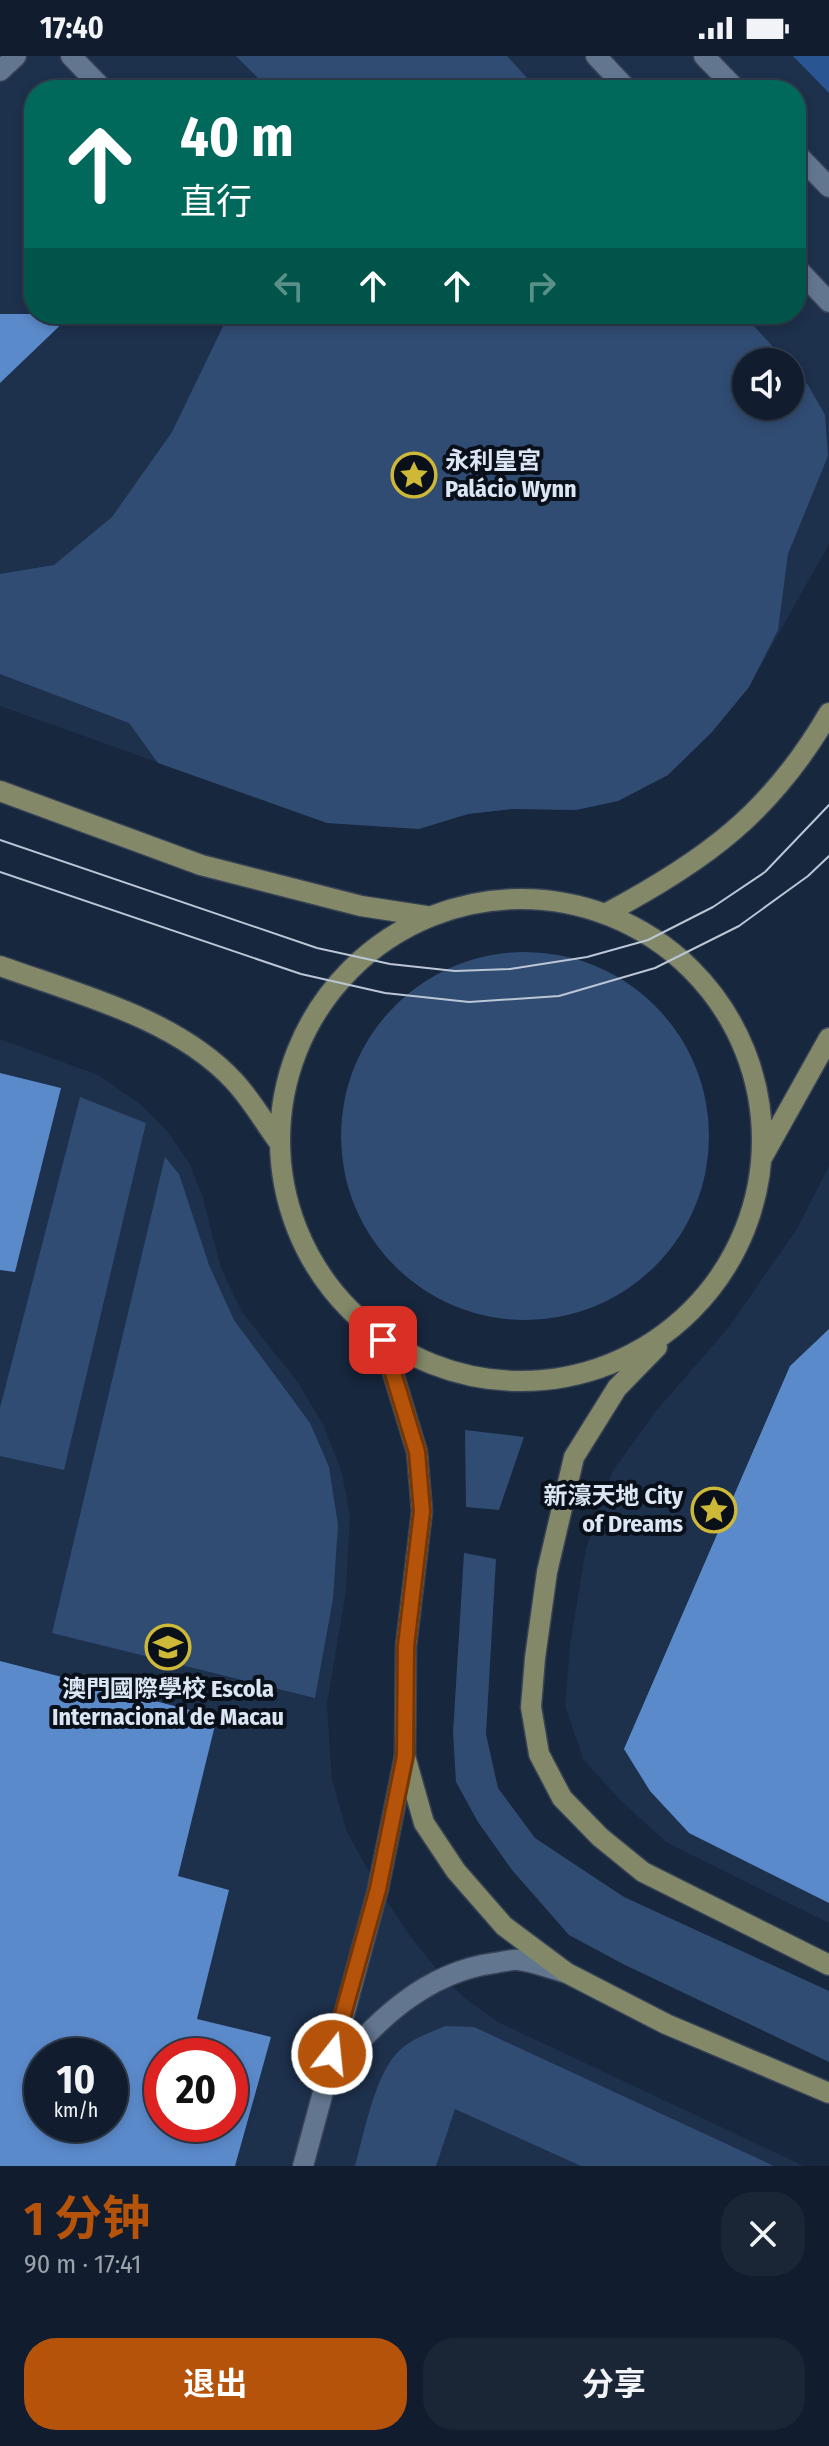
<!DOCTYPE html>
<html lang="zh">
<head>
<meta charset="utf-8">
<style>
  :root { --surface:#111d2e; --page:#1a2636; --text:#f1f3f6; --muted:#9ca2aa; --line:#303b4a; --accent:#b45309 }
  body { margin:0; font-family:"Fira Sans Condensed","Noto Sans SC",sans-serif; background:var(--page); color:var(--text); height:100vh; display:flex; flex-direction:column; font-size:30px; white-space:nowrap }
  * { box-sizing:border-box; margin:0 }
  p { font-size:26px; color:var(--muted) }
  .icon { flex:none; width:44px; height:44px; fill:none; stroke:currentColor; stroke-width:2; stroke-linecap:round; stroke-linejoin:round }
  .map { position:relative; height:2110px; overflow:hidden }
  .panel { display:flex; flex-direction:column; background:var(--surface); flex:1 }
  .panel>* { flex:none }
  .hud { position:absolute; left:24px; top:24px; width:782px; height:244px; border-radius:32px; box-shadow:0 4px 12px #0003,0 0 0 2px var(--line); background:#00695c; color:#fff; overflow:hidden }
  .fabs { position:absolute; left:732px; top:292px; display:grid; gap:16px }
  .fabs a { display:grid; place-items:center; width:72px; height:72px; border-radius:50%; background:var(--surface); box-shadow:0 4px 12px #0003,0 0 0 2px var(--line); font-size:40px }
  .speed { position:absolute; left:24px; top:1982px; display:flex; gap:16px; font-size:40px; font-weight:700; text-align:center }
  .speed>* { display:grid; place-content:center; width:104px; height:104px; border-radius:50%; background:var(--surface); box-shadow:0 4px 12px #0003,0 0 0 2px var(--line); line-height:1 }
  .speed small { font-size:20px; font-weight:400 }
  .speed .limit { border:12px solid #d22; background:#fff; color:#111 }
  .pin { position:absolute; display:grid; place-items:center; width:68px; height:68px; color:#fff; margin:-34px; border-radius:16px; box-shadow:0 4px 12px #0006 }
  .me { position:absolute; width:88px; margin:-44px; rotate:16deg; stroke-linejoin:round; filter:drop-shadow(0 0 6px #0008) }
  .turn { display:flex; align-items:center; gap:28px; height:168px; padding:0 24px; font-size:36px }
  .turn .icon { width:104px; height:104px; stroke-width:2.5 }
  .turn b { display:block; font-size:56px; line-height:68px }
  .lanes { display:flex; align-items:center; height:76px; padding:0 24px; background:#0003; justify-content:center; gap:40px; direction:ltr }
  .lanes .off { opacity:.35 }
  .round { display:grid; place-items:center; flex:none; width:84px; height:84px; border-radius:32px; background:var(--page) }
  .headline { display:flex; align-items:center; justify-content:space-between; height:136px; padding:0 24px }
  h1 { font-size:48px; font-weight:700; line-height:60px; color:var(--accent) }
  .cta { display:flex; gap:16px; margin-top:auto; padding:16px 24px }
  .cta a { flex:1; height:92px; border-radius:32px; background:var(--accent); color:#fff; font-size:32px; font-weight:700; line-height:92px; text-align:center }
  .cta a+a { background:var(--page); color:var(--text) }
  .status { display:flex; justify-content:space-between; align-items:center; height:56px; padding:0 40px; background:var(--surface); direction:ltr }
  .status svg { height:22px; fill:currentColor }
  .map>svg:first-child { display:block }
  .built { fill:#1d304c; fill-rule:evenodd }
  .green { fill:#314c72 }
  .water { fill:#295592 }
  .building { fill:#5b8acb; fill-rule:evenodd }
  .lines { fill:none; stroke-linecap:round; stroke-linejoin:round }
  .lane-casing { stroke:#374255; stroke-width:23 }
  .secondary-casing { stroke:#374255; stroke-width:23 }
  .lane { stroke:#637690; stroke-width:20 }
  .secondary { stroke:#828868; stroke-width:20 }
  .tram { stroke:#bbc6d6; stroke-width:2 }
  .route-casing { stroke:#753606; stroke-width:20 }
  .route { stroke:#b45309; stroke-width:14 }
  .labels { text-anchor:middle; stroke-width:8; stroke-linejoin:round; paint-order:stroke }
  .poi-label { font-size:24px; font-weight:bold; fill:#dbe5f4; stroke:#091019; text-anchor:start }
</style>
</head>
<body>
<div class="status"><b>17:40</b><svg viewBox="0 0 49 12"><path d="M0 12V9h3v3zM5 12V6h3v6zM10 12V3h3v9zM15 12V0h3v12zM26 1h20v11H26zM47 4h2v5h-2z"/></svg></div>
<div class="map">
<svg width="829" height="2110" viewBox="0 0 829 2110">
  <rect width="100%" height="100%" fill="#17273d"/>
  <path class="built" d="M0 0H829V488L749 631 712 676 668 719 618 745 576 754 512 753 468 758 419 773 327 767 0 650ZM34 34H796V258H34ZM746 306H790V350H746Z
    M0 983 98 1019 139 1047 168 1076 189 1107 203 1142 221 1212 242 1256 297 1325 324 1370 342 1417 350 1460 346 1535 327 1648 332 1724 347 1776 378 1832 413 1884 443 1921 466 1943 498 1966 804 2110H0ZM42 2000H110V2068H42ZM162 2000H230V2068H162Z
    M829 1110V1867L666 1786 619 1743 583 1703 565 1650 570 1589 586 1492 612 1416 655 1356 729 1271 798 1171Z"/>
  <path class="green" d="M236 0H507L538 34H270Z
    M229 258H743L787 306H746V350H790V310L808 329 825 359 828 400 788 498 778 574 749 631 712 676 668 719 618 745 576 754 512 753 468 758 419 773 327 767 158 707 129 667 0 618V518L54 509 112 461 172 376Z
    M341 1080a184 184 0 1 1 368 0a184 184 0 1 1-368 0Z
    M80 1041 146 1067 64 1414 0 1400V1352Z
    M165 1101 179 1118 209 1209 234 1264 310 1367 329 1411 338 1469 333 1543 315 1642 52 1577Z
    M465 1374 524 1381 499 1454 466 1451Z
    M464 1497 496 1503 486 1678 498 1732 535 1782 624 1841 829 1935V2006L623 1908 569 1879 512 1814 478 1766 456 1726 453 1677Z
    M445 1970 474 1971 774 2110H581L455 2053 436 2110H355C364 2078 374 2023 396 1998 408 1984 429 1977 445 1970Z"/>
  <path class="water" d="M793 0H829V37Z"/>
  <path class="building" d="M0 258H72L0 327Z
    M0 1017 61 1032 15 1216 0 1214Z
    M829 1273V1847L689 1777 650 1735 624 1693 790 1310Z
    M0 1605 217 1661 178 1820 229 1834 197 1963 271 1981 235 2110H0ZM42 2000H110V2068H42ZM162 2000H230V2068H162Z"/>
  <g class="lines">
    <g class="lane-casing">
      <path id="lane" d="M71 0 104 34
        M596 0 628 34
        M704 0 737 34
        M0 15 16 0
        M796 97 829 131
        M796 211 829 246
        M330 2019C374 1967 424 1916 495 1907 502 1906 512 1903 519 1904 535 1906 552 1913 567 1917
        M303 2110 378 1833 405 1700"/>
    </g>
    <g class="secondary-casing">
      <path id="secondary" d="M0 735 201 809 361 850 426 860
        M280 1084a241 241 0 1 1 482 0a241 241 0 1 1-482 0Z
        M605 858C705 805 771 757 829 657
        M0 910C78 938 177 963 234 1025 251 1043 264 1066 278 1085
        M763 1100 829 982
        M383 1284 417 1396 422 1455 406 1590 405 1700 424 1767 456 1815 504 1870 567 1917 666 1968 829 2037
        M657 1291 617 1332 574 1401 547 1516 535 1602 531 1651 539 1698 562 1742 600 1781 643 1816 829 1909"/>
    </g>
    <use href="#lane" class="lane"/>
    <use href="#secondary" class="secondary"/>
    <path class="tram" d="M0 784 317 892 390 908 455 915 510 913 587 901 648 884 713 851 765 816 829 749
      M0 816 301 918 385 937 469 946 559 940 655 912 739 870 808 820 829 800"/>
  </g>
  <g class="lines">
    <g class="route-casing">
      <path id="route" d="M332 1998 378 1833 405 1700 406 1590 422 1455 417 1396 383 1284"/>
    </g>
    <use href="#route" class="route"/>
  </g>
  <defs>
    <g id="sight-ring" transform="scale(2.3)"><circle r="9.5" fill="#091019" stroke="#ceb837" stroke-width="1.5"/><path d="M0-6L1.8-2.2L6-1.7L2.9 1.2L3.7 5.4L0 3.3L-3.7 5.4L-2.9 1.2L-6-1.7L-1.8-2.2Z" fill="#ceb837"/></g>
    <g id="school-ring" transform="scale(2.3)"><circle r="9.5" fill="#091019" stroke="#ceb837" stroke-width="1.5"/><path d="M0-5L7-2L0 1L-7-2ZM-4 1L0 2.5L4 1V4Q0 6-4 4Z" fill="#ceb837"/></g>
  </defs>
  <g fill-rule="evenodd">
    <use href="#sight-ring" x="414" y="419"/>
    <use href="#sight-ring" x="714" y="1454"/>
    <use href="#school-ring" x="168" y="1591"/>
  </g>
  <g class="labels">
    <g class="poi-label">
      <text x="445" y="413">永利皇宮<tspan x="445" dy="28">Palácio Wynn</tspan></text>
      <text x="683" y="1448" text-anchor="end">新濠天地 City<tspan x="683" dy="28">of Dreams</tspan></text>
      <text x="168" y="1641" text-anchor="middle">澳門國際學校 Escola<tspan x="168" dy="28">Internacional de Macau</tspan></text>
    </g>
  </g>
</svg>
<div class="fabs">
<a><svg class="icon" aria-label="sound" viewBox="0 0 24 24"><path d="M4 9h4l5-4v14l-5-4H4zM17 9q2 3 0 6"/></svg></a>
</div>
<div class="speed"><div>10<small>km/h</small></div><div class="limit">20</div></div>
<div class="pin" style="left:383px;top:1284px;background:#d93025"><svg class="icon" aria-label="arrive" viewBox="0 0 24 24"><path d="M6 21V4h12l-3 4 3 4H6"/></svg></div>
<svg class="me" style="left:332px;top:1998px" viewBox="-20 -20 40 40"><circle r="17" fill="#b45309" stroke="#fff" stroke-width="3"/><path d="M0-11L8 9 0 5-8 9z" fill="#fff"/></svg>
<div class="hud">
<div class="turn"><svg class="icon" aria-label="ahead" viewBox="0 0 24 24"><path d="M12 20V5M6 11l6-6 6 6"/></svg><div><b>40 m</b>直行</div></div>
<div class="lanes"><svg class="icon off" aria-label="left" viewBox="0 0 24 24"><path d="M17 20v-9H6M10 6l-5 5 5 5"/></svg><svg class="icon" aria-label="ahead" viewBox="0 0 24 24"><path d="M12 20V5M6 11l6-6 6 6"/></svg><svg class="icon" aria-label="ahead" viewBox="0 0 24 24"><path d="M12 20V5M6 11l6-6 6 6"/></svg><svg class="icon off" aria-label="right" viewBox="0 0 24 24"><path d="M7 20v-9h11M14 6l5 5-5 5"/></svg></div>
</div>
</div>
<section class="panel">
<div class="headline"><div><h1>1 分钟</h1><p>90 m · 17:41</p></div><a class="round"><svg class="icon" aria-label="close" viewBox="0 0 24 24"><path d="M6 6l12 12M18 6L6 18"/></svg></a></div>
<div class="cta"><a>退出</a><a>分享</a></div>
</section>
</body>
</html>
